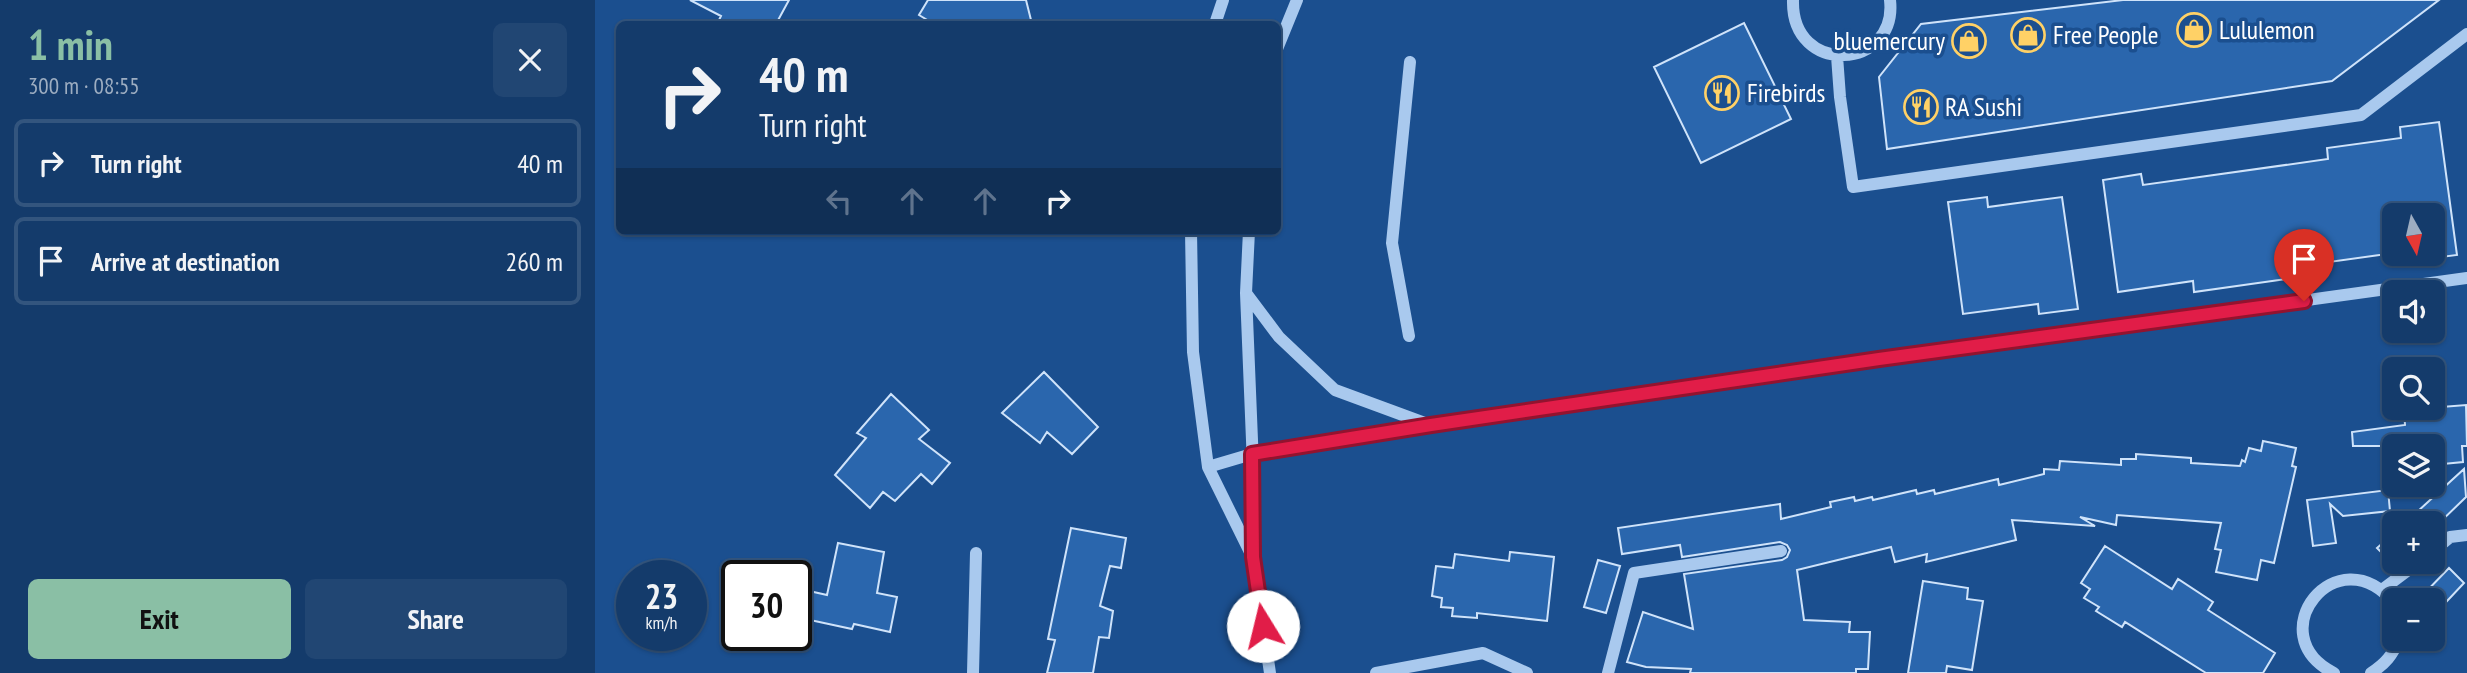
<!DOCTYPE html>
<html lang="en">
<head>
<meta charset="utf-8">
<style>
  :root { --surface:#143b6b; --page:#214673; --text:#f1f3f6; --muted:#9dadc1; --line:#33557e; --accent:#8abfa5 }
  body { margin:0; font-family:"PT Sans Narrow",sans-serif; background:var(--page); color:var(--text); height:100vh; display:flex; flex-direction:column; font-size:26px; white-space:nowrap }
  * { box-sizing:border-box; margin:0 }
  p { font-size:23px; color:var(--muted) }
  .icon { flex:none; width:38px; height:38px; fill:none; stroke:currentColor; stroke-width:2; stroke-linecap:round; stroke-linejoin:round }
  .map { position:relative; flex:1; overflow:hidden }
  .details { display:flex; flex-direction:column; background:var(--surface); width:595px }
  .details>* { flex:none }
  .top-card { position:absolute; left:21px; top:21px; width:665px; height:214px; border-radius:10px; box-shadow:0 2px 5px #0004,0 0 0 2px var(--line); background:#143b6b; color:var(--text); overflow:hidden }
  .needle { width:46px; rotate:172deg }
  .controls { position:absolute; left:1787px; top:203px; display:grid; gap:14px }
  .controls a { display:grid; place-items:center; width:63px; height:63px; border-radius:10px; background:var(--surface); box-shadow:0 2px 5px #0004,0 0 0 2px var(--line); font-size:35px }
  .speed { position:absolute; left:21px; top:560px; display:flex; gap:14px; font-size:35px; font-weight:700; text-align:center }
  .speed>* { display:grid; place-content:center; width:91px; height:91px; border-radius:50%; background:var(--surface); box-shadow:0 2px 5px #0004,0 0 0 2px var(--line); line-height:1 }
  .speed small { font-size:18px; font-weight:400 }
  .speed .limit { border:4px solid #111; border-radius:10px; background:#fff; color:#111 }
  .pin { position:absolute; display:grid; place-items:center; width:60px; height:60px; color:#fff; margin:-72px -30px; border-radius:50% 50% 50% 0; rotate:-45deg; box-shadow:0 0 7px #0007 }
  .pin .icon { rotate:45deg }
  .me { position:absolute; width:77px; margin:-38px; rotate:351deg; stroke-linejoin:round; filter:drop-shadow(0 0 5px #0008) }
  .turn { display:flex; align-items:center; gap:24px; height:147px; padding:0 28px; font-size:32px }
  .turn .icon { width:91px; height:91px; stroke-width:2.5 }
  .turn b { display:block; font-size:49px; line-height:60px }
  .lanes { display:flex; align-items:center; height:66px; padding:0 28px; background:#0003; justify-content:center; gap:35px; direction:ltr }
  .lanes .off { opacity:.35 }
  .round { display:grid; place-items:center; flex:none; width:74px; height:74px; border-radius:10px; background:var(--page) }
  .summary { display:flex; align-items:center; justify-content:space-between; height:119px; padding:0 28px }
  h1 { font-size:42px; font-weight:700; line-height:52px; color:var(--accent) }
  .cta { display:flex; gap:14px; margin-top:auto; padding:14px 28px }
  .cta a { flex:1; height:80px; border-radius:10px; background:var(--accent); color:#111; font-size:28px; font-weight:700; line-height:80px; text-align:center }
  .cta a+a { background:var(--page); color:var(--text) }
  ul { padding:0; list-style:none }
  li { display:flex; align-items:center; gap:21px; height:88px; margin:0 14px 10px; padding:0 14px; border:4px solid var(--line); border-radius:10px }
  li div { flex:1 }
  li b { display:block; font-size:26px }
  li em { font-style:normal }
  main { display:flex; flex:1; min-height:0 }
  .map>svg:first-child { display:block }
  .building { fill:#2a66ad; stroke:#cfe3fa; stroke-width:2 }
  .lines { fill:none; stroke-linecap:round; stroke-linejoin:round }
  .minor { stroke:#a9c9ee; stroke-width:12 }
  .route-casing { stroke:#92132f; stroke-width:18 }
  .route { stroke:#e11d48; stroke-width:12 }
  .labels { text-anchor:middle; stroke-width:7; stroke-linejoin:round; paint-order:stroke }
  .poi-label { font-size:26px; fill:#fff; stroke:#1b4f8f; text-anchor:start }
</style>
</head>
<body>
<main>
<section class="details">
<div class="summary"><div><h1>1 min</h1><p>300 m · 08:55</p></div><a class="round"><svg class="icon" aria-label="close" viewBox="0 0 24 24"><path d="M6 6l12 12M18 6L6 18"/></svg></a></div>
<ul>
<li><svg class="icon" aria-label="right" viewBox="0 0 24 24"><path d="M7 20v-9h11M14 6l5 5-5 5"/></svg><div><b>Turn right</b></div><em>40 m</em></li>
<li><svg class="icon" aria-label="arrive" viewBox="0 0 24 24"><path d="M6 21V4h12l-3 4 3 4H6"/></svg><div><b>Arrive at destination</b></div><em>260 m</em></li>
</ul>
<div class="cta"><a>Exit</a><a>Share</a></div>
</section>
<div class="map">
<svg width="1872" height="673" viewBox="0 0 1872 673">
  <rect width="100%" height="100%" fill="#1b4f8f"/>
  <path class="building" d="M95 0H194L181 24H122L126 16Z
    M333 0H431L437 24H339L324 15Z
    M1528 0H1844L1737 81 1292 149 1284 77 1326 24Z
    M1149 23 1196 119 1106 163 1059 67Z
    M1844 122 1862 255 1823 260 1822 254H1838V215H1799V253L1712 265 1713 276 1599 292 1598 281 1523 292 1508 180 1546 174 1548 185 1733 159 1732 148 1806 138 1805 127Z
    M1392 197 1393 207 1467 197 1483 309 1444 314 1443 304 1368 314 1353 202Z
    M449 372 503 427 477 454 452 432 445 443 407 413Z
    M296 394 334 430 324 439 355 463 337 484 326 474 300 501 288 492 275 508 240 475 271 438 262 433Z
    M1871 405 1872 446H1867L1868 462 1838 465V446H1758L1757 432 1810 425 1809 410Z
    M1668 441 1701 448 1697 466 1701 467 1679 563 1666 560 1662 580 1621 572 1626 550 1620 549 1626 523 1522 515 1521 525 1485 517 1500 526 1417 520 1421 540 1331 562 1332 554 1300 562 1296 547 1202 570 1209 620 1255 622 1254 632H1275L1273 669H1261V673H1095L1096 669 1051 667 1032 662 1048 612 1098 629 1089 574 1187 560 1192 557 1195 550 1192 545 1185 542 1087 557 1085 545 1027 554 1023 528 1185 504 1186 519 1236 507 1235 502 1259 497 1260 501 1277 497 1278 500 1321 490 1322 494 1339 490 1340 494 1403 479 1404 485 1449 474V469L1464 470 1465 461 1526 465V459H1541V454L1596 458V463L1645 466 1647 460 1650 462 1654 448 1666 451Z
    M1869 469 1871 497 1838 529V523H1810Z
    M1793 490 1795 511 1748 516 1735 504 1741 543 1718 546 1712 500Z
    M476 528 531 538 526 568 515 566 505 606 518 611 514 638 504 637 498 673H452L460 640 453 639Z
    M1799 533V562H1803L1799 565 1782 548Z
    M243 543 289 552 282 593 302 597 295 632 259 624 257 629 201 617V588L232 595Z
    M1510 546 1577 589 1583 579 1618 602 1613 610 1680 653 1668 673H1611L1530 622 1527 627 1501 611 1504 607 1489 598 1495 589 1486 583Z
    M915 552 959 557 952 621 882 613V618L857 616 858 608 846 607 847 598 837 596 841 566 858 568 860 554 914 561Z
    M1003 560 1025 566 1011 613 989 607Z
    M1854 568 1869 583 1838 616V600H1823Z
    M1328 581 1373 588 1372 599 1388 601 1377 670 1352 666 1351 673H1313Z"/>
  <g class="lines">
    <path class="minor" d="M1198 0C1196 77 1303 70 1295 0
      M620 24 628 0
      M682 49 702 0
      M1242 56 1245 97 1258 187 1766 115 1872 34
      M596 231 598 352 613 467 655 552
      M654 231 651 293 658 465V557L675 673
      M651 293 684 337 740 390 835 425
      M814 336 797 243 815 62
      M613 467 657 454 836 425 1284 359 1872 278
      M1838 551 1855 537 1872 535
      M1788 589 1824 562
      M378 673 381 553
      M781 673 888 653 932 673
      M1013 673 1039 573 1186 551
      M1739 673C1663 635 1742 534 1799 603
      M1776 673C1790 664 1798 655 1804 639"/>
  </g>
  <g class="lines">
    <g class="route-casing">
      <path id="route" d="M668 626 658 557 657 454 836 425 1284 359 1709 301"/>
    </g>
    <use href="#route" class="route"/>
  </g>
  <defs>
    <g id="shop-ring" transform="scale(1.75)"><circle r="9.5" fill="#1b4f8f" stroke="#ffd166" stroke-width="1.5"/><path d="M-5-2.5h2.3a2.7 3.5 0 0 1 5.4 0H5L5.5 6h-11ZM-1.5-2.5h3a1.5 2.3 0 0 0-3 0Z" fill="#ffd166"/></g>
    <g id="restaurant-ring" transform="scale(1.75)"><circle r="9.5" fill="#1b4f8f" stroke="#ffd166" stroke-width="1.5"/><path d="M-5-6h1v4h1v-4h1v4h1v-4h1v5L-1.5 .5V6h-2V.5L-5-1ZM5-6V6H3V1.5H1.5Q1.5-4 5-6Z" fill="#ffd166"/></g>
  </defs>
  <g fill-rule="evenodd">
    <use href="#shop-ring" x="1599" y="30"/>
    <use href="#shop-ring" x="1433" y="35"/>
    <use href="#shop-ring" x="1374" y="41"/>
    <use href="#restaurant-ring" x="1127" y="93"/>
    <use href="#restaurant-ring" x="1326" y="107"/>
  </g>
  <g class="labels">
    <g class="poi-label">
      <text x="1624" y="39">Lululemon</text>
      <text x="1458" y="44">Free People</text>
      <text x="1350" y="50" text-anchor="end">bluemercury</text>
      <text x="1152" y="102">Firebirds</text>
      <text x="1350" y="116">RA Sushi</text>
    </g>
  </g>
</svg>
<div class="controls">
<a><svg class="needle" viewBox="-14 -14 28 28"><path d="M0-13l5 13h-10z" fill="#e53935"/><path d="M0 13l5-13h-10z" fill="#9dadc1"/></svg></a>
<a><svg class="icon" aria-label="sound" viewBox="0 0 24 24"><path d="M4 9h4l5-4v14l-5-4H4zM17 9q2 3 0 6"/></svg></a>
<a><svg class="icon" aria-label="search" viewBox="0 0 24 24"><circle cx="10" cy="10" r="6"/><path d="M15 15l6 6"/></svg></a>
<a><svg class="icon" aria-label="layers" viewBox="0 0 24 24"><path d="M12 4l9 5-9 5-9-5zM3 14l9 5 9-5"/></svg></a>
<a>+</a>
<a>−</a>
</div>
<div class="speed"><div>23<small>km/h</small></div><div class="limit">30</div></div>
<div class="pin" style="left:1709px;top:301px;background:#d93025"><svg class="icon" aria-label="arrive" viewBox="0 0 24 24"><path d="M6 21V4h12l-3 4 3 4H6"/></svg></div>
<svg class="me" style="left:668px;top:626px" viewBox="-20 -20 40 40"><circle r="19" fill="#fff"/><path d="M0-13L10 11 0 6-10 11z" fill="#e11d48"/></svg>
<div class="top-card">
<div class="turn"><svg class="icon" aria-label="right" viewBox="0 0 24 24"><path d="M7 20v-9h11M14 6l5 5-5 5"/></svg><div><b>40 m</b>Turn right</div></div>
<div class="lanes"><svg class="icon off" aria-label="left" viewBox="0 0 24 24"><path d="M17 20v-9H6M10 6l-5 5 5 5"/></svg><svg class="icon off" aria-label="ahead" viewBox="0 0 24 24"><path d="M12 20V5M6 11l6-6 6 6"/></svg><svg class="icon off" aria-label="ahead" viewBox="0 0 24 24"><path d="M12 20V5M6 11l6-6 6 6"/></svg><svg class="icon" aria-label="right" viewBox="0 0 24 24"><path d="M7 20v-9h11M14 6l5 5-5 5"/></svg></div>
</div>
</div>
</main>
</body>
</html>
